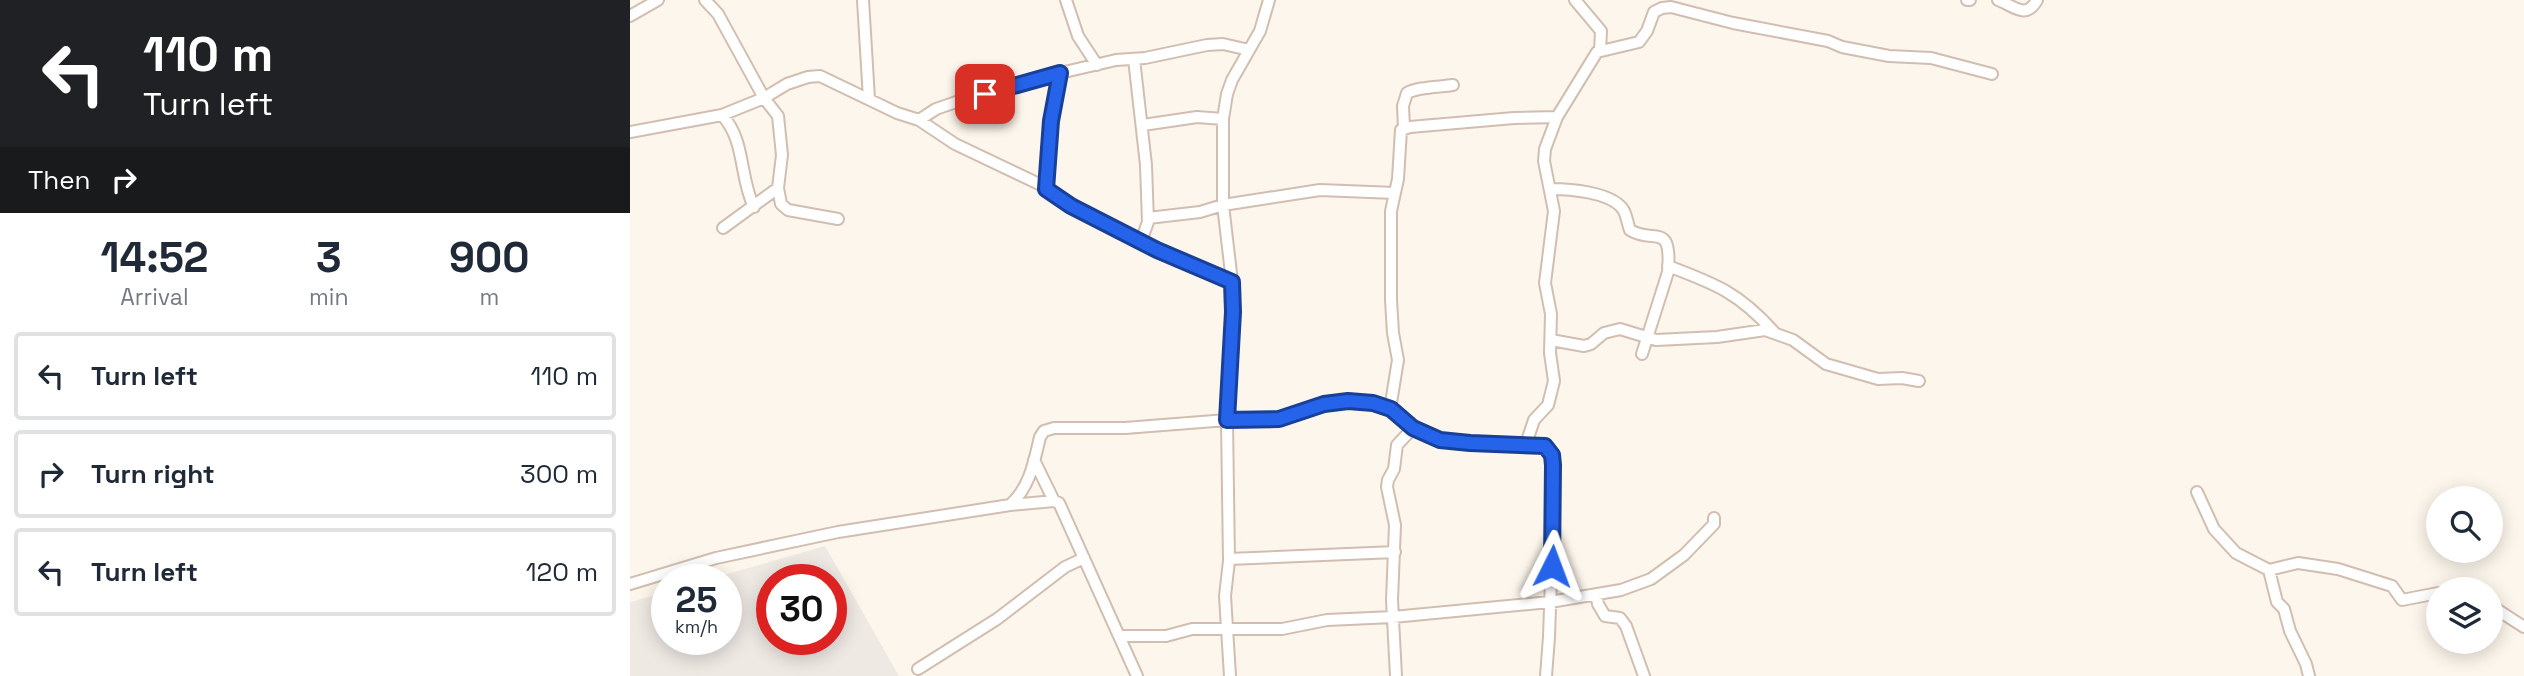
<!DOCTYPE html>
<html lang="en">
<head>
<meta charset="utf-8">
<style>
  :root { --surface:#fff; --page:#f2f2f3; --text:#1f2937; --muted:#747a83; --line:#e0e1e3 }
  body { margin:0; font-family:"Space Grotesk",sans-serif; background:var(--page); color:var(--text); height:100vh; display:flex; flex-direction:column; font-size:26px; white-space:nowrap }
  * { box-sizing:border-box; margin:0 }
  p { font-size:23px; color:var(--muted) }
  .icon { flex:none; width:38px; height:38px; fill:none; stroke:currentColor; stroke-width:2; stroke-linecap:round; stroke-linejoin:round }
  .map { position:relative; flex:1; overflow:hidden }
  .details { display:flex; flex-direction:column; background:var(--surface); width:630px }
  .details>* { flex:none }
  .guide { background:#202124; color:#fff; overflow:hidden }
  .controls { position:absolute; left:1796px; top:486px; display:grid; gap:14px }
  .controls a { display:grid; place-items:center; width:77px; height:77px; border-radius:50%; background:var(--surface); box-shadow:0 4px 18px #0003; font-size:35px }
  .speed { position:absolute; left:21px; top:564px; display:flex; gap:14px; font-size:35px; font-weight:700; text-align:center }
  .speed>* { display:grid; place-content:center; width:91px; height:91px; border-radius:50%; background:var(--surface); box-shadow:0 4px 18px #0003; line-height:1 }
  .speed small { font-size:18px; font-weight:400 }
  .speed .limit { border:10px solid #d22; background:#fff; color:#111 }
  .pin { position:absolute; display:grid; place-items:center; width:60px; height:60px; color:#fff; margin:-30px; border-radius:14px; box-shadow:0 4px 10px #0006 }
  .me { position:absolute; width:77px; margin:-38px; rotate:3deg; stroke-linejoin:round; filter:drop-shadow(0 0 5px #0008) }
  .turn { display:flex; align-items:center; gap:24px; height:147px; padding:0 28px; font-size:32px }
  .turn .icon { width:91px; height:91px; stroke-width:2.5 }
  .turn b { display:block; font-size:49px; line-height:60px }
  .then { display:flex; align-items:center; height:66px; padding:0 28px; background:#0003; gap:14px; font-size:26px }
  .eta { display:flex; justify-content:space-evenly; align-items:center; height:119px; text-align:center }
  .eta b { font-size:42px; font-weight:700; line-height:49px }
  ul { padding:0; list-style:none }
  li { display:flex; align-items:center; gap:21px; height:88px; margin:0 14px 10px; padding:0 14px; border:4px solid var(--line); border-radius:7px }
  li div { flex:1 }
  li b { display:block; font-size:26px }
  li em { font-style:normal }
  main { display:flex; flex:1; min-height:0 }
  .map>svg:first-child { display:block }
  .industrial { fill:#efe9e4; fill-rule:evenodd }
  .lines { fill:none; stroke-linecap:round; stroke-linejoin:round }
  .minor-casing { stroke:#d1beb0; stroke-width:14 }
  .minor { stroke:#fff; stroke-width:10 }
  .route-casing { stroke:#184099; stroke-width:18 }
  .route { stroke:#2563eb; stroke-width:12 }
</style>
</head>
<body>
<main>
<section class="details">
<div class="guide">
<div class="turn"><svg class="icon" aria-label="left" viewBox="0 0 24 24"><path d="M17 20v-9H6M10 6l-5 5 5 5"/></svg><div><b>110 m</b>Turn left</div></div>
<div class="then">Then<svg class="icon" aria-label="right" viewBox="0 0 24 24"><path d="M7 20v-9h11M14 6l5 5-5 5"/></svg></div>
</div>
<div class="eta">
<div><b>14:52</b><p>Arrival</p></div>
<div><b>3</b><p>min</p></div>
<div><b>900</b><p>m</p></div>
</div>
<ul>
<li><svg class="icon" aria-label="left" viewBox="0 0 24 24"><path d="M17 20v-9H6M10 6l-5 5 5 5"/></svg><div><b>Turn left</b></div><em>110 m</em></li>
<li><svg class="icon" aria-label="right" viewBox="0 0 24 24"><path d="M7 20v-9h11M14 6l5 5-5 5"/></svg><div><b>Turn right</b></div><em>300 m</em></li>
<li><svg class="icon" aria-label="left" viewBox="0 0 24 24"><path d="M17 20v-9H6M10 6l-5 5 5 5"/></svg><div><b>Turn left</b></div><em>120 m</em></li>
</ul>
</section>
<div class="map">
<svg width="1894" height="676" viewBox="0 0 1894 676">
  <rect width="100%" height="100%" fill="#fdf6ec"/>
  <path class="industrial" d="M195 546 269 676H0V602L37 592V639H96V579H80ZM142 579H201V639H142Z"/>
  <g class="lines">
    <g class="minor-casing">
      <path id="minor" d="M75 0 88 14 134 98 148 116 152 155 148 188 151 204 158 210 208 219
        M233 0 239 99
        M436 0 448 36 467 65
        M945 0 971 31 970 51
        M1337 0H1340
        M1368 0C1384 6 1396 20 1407 0
        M0 16 28 0
        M504 59 516 165 518 222 511 241
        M92 115C116 141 109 177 124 207
        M289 120 306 109 329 101 430 73 486 60 515 58 577 45 593 44 619 50
        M513 125 567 117 593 119
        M774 128 773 106 777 93C787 87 810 87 823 85
        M0 132 92 115 134 98 157 84 178 77 190 76 267 113 289 120 325 144 409 184 451 212 547 260 602 282
        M416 189 421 121 430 73
        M921 189C940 189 979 192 992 208 997 214 997 223 1000 230 1024 245 1042 220 1038 272L1012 354
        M518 218 570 212 593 205 690 190 765 193
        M93 228 148 188
        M1038 266C1086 284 1109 293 1144 332
        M921 340 954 346 961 344 974 333 990 329 1026 340 1087 337 1135 330 1163 340 1196 364 1248 379 1272 378 1289 381
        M760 409 768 360 763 333 761 300V211L768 179 771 130 780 127 884 118 927 117
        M896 444 904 420 918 405 924 381 920 353 921 314 915 283 924 211 914 161 915 149 927 117 967 52 1009 42 1017 31 1024 12 1032 8 1041 7 1103 23 1198 41 1212 47 1259 56 1301 58 1362 74
        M404 460 424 501
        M1567 492 1584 529 1606 553 1639 570 1668 563 1708 569 1762 586 1772 600 1808 593
        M380 505 424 501 429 503 507 676
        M599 559 765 552
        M1639 570 1647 602 1654 609 1660 631 1676 664 1679 676
        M0 584 86 558 208 532 380 505C400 487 404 462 410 437L414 431 424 428H495L597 420 649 419 689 405 718 401 752 405 783 428 810 440 915 446 922 455 924 490 919 637 916 676
        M966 594 968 604 975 616 990 618 996 626 1014 676
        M1860 605 1894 627
        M491 636H536L562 629H652L697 620 763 617 920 602 991 590 1021 579 1054 555 1084 524V518
        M288 669 367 619 435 567 454 558
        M600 676 595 596 599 561 597 420 603 290 593 205V119L597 94 602 80 630 31 639 0
        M766 676 762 600 765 525 757 487 758 480 764 469 767 445 783 428"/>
    </g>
    <use href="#minor" class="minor"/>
  </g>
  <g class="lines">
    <g class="route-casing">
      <path id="route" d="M355 94 430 73 421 121 416 189 441 206 527 250 602 282 603 312 597 420 649 419 694 404 718 401 743 403 761 409 783 428 810 440 840 443 915 446 922 455 923 465 922 566"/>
    </g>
    <use href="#route" class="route"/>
  </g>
</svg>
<div class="controls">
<a><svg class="icon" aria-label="search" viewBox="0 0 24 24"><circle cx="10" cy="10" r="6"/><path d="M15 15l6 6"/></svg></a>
<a><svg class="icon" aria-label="layers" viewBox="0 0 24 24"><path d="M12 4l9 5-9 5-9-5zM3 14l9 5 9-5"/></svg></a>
</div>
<div class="speed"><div>25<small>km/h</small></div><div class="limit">30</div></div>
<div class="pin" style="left:355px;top:94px;background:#d93025"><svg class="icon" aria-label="arrive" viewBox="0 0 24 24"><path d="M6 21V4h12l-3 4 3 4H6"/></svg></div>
<svg class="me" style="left:922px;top:566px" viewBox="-20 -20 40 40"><path d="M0-17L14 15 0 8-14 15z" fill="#2563eb" stroke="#fff" stroke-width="4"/></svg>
</div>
</main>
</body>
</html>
